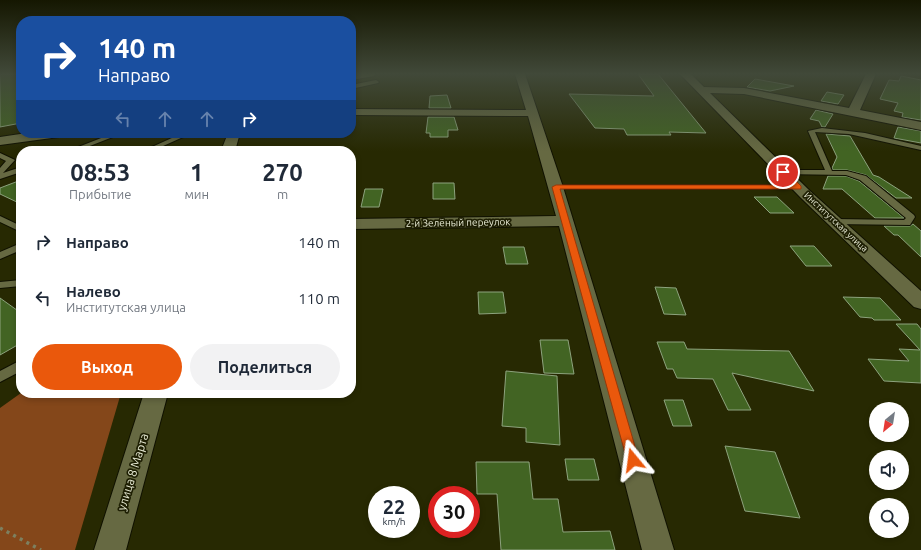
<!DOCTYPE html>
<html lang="ru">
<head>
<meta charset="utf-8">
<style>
  :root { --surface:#fff; --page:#f2f2f3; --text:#1f2937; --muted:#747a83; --accent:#ea580c }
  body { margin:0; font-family:Ubuntu,sans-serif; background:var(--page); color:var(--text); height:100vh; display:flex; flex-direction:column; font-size:15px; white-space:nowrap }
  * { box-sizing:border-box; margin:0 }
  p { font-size:13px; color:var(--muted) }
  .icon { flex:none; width:22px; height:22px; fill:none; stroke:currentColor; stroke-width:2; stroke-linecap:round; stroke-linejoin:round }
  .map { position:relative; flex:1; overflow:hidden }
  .side { position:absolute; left:16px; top:146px; width:340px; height:252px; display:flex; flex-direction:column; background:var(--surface); border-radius:16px; box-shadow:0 2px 6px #0003 }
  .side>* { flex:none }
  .hud { position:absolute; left:16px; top:16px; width:340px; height:122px; border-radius:16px; box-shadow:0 2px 6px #0003; background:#1a4fa0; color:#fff; overflow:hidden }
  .needle { width:26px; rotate:210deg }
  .fabs { position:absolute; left:869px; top:402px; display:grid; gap:8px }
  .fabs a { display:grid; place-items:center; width:40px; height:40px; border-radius:50%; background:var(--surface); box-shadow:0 2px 6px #0003; font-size:20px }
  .speed { position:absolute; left:368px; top:486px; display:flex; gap:8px; font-size:20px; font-weight:700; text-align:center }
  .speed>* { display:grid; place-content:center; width:52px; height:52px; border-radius:50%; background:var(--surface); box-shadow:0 2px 6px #0003; line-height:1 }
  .speed small { font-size:10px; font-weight:400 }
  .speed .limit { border:6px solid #d22; background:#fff; color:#111 }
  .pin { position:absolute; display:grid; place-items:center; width:34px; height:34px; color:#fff; margin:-17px; border:2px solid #fff; border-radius:50%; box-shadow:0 1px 4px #0007 }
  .me { position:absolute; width:44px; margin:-22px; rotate:344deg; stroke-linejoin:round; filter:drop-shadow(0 0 3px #0008) }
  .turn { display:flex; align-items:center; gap:14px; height:84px; padding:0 16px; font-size:18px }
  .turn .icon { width:52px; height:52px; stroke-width:2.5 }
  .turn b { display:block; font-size:28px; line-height:34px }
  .lanes { display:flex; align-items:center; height:38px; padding:0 16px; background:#0003; justify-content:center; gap:20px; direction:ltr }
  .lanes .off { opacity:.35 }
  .eta { display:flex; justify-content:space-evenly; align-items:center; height:68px; text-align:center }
  .eta b { font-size:24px; font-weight:700; line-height:28px }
  .primary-button { display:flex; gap:8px; margin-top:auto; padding:8px 16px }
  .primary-button a { flex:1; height:46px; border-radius:24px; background:var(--accent); color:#fff; font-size:16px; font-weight:700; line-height:46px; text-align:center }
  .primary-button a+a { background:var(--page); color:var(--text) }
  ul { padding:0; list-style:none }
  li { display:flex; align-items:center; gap:12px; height:56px; padding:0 16px }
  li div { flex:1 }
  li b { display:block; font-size:15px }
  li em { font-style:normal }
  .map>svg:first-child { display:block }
  .forest { fill:#84471a }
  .building { fill:#426423; stroke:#8da37e }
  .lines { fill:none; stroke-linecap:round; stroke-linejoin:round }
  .lane-casing { stroke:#101100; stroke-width:2 }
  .street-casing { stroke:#101100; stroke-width:2 }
  .secondary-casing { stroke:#101100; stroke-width:2 }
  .path { stroke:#7d8060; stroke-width:3.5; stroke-dasharray:3 4.5; stroke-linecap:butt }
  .lane { fill:#666942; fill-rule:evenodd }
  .street { fill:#666942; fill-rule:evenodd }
  .secondary { fill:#666942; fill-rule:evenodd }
  .route { fill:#ea580c; stroke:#983908 }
  .labels { text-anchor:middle; stroke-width:3.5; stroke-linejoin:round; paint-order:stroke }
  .far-street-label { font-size:9px; fill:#e8ebd5; stroke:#1e1f03 }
  .street-label { font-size:10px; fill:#e8ebd5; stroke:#1e1f03 }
  .near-street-label { font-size:12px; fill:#e8ebd5; stroke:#1e1f03 }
</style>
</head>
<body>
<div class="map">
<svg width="921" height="550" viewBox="0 0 921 550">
  <rect width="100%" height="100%" fill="#272902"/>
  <path class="forest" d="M21 393H121L75 550H0V408Z"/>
  <path class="building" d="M0 74H21V123L0 127Z
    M638 74H658L706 133 669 132 671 135H627L624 129 595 128 569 94 654 96Z
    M901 76 921 80V120L902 117 903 113 894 111 898 103 880 99 889 80 899 81Z
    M755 79 794 86 770 91 747 87Z
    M827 92 844 95 838 104 821 101Z
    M447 95 451 108H429L430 96Z
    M816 110 833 114 825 127H822L819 121 810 119Z
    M428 117H454L458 130H448V137H430V133H426Z
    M898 127 921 131V143L894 138Z
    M826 134 850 136 873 175 879 177 912 198H896L866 175 847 170H833L832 168 837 157Z
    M828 176H846L859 181 904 218H875L842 189H823Z
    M21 180V204L0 194V188Z
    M433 183H454L455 199H433Z
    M365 189H383L379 207H361Z
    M754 197H777L794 213H770Z
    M913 224 921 231V257L898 235H894L884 226H910Z
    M790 246H814L832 266H806Z
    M503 247H524L528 264H506Z
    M655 287 676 288 686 315 664 314Z
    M478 292H503L506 313 479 314Z
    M843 297 880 298 901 320H874L872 318 860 317Z
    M0 298 21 313V343L0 355Z
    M896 324H917L921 329V383L884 381 868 359 909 361 899 349 920 350Z
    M540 340H568L574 374 544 373Z
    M657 342H684L687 349 789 351 814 391 732 373 751 410H728L713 379 677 378 673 369H667Z
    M506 371 557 376 560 445 526 442V428L502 426Z
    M664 400H683L692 426H673Z
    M725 446 775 452 800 518 745 511Z
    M565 459H594L599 480H568Z
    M476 462H529L533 499H558L563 532 610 531 615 550H501L497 494H477Z"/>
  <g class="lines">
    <g class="lane-casing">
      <path id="lane" d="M376 80 379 82 378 83 351 89V85Z
        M822 128 865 133 921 146V150L849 134 815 132 832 171H847L866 176 914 215 915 217 910 225 833 224 832 222 833 220 836 219 904 220 906 218 860 180 846 175 780 174V170H825L808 131Z
        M114 133H123L77 151H68Z
        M183 133H192L152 151H143Z
        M0 153 15 160 3 173 21 167V172L0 179V168L6 161 0 158Z
        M553 185H799L803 187 799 189H553Z
        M0 216 21 226V232L0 222Z
        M21 243V250L0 259V252Z
        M21 280V286L0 288V282Z
        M21 360V371L0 382V371Z"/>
    </g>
    <g class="street-casing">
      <path id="street" d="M515 74H525L563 187 674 550H642L559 226 351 229V219L556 216 528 116 351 115V109L526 110Z
        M680 74H691L704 87 744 88 849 108 866 74H876L860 110 921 122V130L744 94 710 93 810 191 921 291V309L914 307 800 197Z
        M228 133H240L235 151H221Z
        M144 393H168L126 550H94Z"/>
    </g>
    <g class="secondary-casing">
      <path id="secondary" d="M351 74H375L374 76 351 80Z
        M27 133H66L64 136 59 137 0 145V137Z"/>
    </g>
    <path class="path" d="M0 528 41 550"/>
    <use href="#lane" class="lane"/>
    <use href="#street" class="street"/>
    <use href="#secondary" class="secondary"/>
  </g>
  <linearGradient id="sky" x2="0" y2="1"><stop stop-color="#151701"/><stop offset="0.49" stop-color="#414939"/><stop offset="1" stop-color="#414939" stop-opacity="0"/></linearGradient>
  <rect width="921" height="151" fill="url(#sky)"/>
  <path class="route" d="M781 171H786L801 186V189H560L639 460 637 464 633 466 628 464 552 187 556 185H793L781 173Z"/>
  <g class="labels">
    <g class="far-street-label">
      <text transform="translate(836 222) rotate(43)" y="3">Институтская улица</text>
    </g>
    <g class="street-label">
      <text transform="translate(458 222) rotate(-1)" y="4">2-й Зелёный переулок</text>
    </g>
    <g class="near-street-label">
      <text transform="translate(133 472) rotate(-73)" y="4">улица 8 Марта</text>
    </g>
  </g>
</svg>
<div class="fabs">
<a><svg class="needle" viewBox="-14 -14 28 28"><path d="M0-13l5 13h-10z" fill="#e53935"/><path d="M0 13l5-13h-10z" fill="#747a83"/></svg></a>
<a><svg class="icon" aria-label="sound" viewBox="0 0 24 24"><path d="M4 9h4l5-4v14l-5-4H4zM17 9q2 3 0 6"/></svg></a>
<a><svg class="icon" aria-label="search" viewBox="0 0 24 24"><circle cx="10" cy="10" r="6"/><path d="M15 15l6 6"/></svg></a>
</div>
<div class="speed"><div>22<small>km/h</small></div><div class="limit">30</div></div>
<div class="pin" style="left:783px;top:172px;background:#d93025"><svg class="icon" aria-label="arrive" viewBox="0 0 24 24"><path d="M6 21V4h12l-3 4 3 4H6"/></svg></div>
<svg class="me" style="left:633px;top:460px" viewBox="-20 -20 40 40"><path d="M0-17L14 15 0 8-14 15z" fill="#ea580c" stroke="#fff" stroke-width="4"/></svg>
<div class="hud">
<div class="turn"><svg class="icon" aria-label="right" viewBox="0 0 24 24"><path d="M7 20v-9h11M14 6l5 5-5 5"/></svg><div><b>140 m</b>Направо</div></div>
<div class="lanes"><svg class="icon off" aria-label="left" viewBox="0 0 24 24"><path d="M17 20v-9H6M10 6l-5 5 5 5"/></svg><svg class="icon off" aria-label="ahead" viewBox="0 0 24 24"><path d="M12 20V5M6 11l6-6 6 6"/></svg><svg class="icon off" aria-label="ahead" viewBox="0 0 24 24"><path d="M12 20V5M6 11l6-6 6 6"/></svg><svg class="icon" aria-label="right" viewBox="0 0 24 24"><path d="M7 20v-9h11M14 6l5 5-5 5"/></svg></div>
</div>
<section class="side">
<div class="eta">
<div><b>08:53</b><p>Прибытие</p></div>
<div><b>1</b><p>мин</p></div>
<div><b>270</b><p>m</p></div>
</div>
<ul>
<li><svg class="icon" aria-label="right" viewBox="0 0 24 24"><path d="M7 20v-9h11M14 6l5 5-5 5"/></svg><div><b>Направо</b></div><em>140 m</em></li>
<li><svg class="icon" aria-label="left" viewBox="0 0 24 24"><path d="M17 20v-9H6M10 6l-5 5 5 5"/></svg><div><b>Налево</b><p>Институтская улица</p></div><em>110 m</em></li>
</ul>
<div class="primary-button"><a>Выход</a><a>Поделиться</a></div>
</section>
</div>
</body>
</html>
